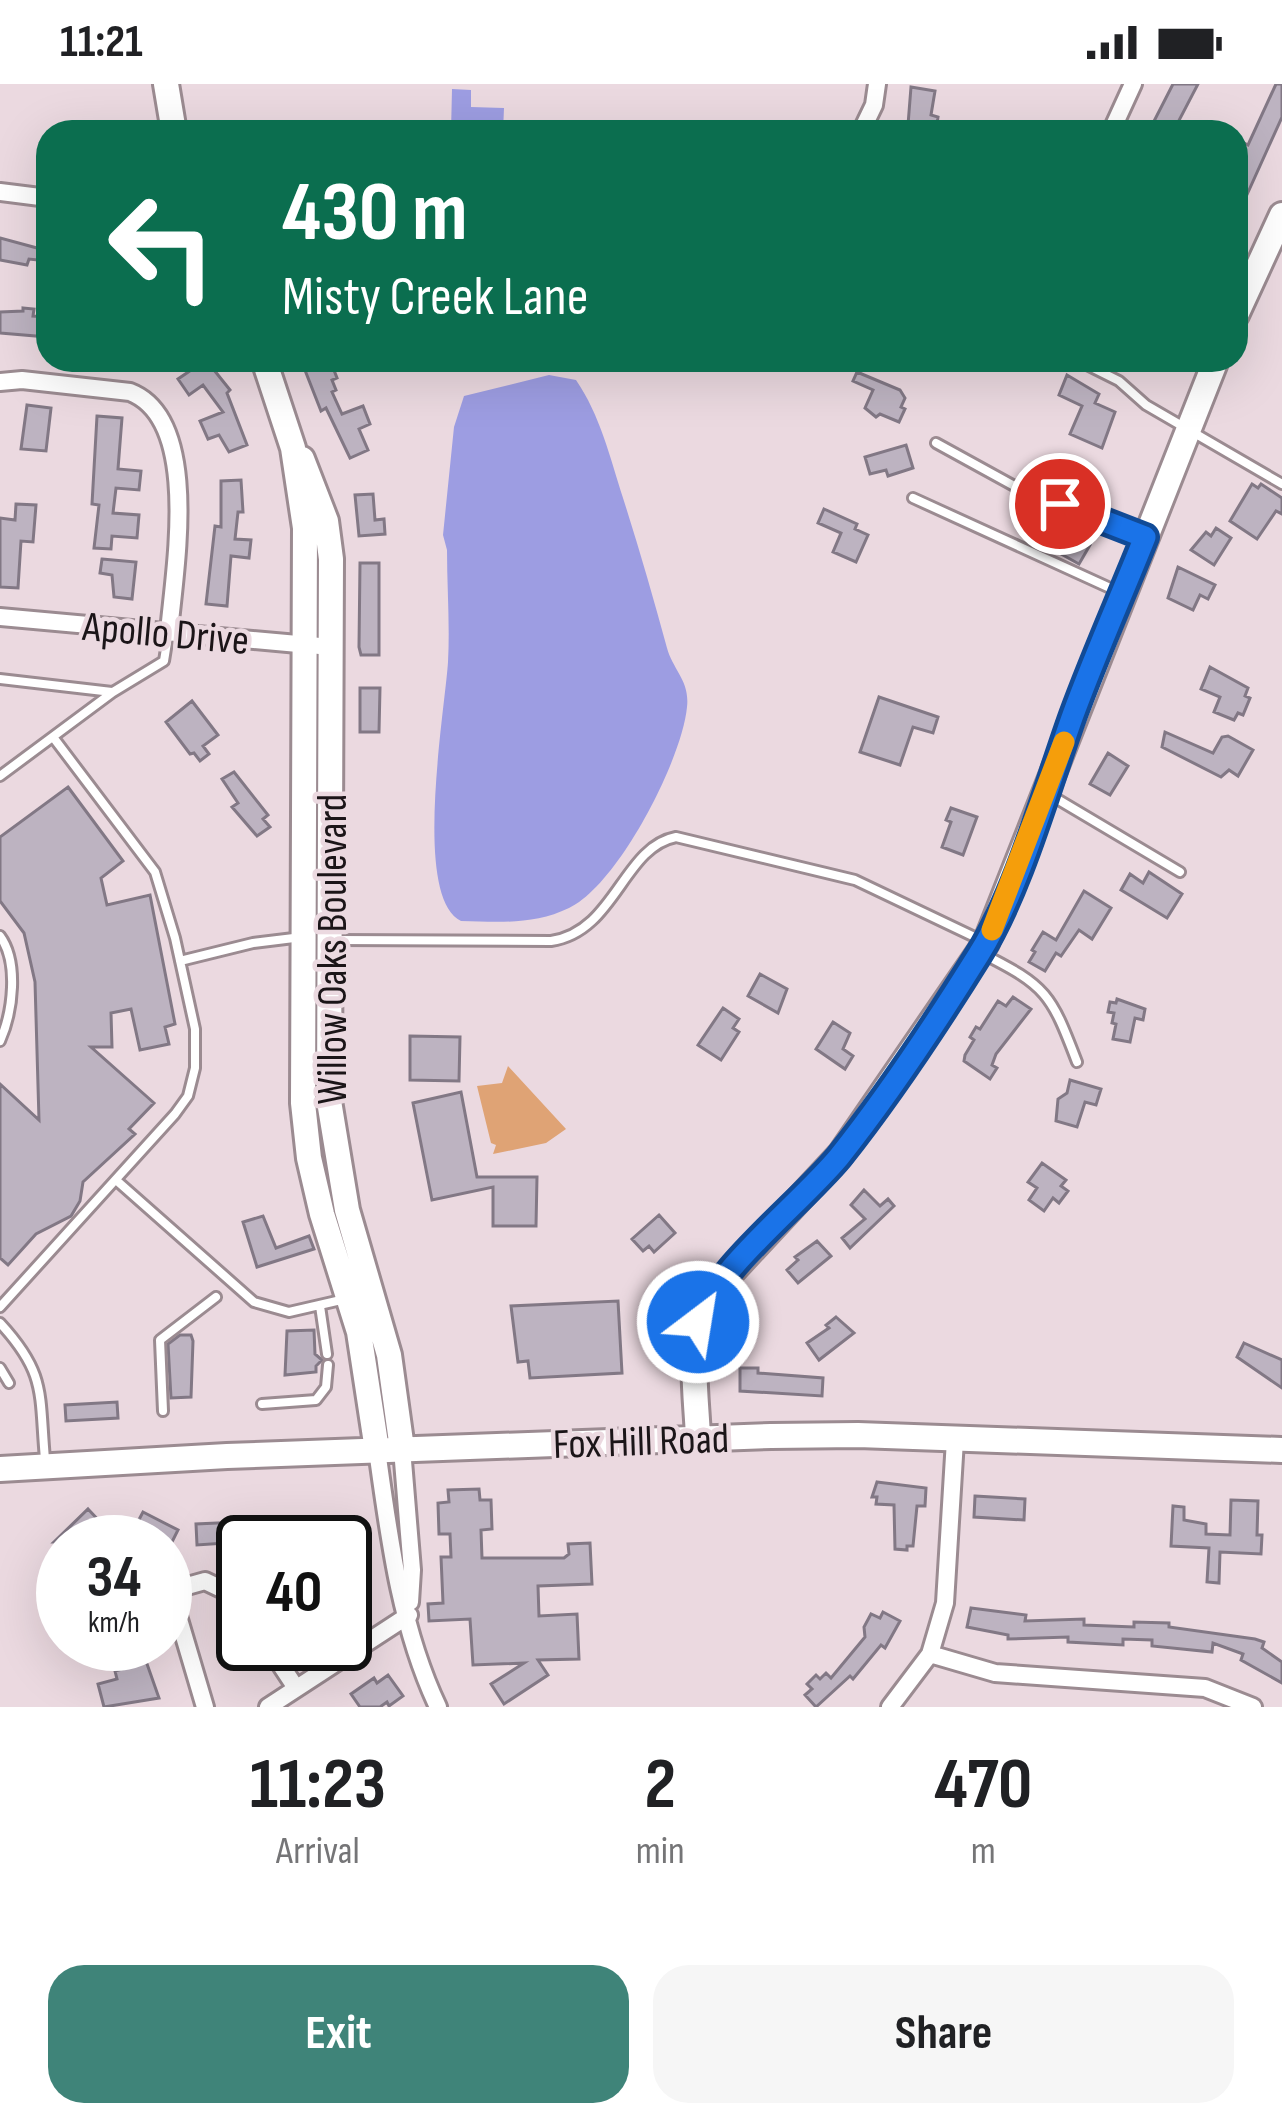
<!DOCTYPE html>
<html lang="en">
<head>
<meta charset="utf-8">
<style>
  :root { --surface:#fff; --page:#f6f6f6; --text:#202124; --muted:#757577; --accent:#3f8479 }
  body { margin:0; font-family:"Sofia Sans Condensed",sans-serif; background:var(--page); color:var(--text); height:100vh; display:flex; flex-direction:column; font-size:45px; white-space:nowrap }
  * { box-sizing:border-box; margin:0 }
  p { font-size:39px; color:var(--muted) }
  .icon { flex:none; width:66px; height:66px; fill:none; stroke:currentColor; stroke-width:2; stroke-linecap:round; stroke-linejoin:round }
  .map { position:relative; height:1623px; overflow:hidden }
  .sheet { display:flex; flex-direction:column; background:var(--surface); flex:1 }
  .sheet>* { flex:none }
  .hud { position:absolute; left:36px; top:36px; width:1212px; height:252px; border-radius:36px; box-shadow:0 12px 48px #0002; background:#0b6e4f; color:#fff; overflow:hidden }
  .speed { position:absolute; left:36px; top:1431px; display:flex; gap:24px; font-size:60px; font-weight:700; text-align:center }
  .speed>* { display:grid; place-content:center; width:156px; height:156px; border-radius:50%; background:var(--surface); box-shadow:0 12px 48px #0002; line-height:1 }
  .speed small { font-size:30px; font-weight:400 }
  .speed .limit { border:6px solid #111; border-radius:18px; background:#fff; color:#111 }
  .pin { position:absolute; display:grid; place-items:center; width:102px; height:102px; color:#fff; margin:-51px; border:6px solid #fff; border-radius:50%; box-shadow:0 3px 12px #0007 }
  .me { position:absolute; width:132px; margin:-66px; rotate:31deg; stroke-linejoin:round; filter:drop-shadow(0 0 9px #0008) }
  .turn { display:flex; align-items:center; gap:42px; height:252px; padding:0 48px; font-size:54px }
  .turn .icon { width:156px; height:156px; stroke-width:2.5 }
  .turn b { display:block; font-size:84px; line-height:102px }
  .eta { display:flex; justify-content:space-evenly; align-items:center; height:204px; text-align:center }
  .eta b { font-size:72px; font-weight:700; line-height:84px }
  .action { display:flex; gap:24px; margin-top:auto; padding:24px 48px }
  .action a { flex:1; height:138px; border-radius:36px; background:var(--accent); color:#fff; font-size:48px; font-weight:700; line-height:138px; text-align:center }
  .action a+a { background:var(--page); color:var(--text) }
  .status { display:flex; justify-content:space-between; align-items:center; height:84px; padding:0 60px; background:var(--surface); direction:ltr }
  .status svg { height:33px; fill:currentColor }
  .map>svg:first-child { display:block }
  .green { fill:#dfa375 }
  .water { fill:#9d9de2 }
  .building { fill:#bdb3c1; stroke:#827885; stroke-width:3 }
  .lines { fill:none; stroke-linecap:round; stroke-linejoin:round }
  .lane-casing { stroke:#9b8b91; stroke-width:14 }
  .street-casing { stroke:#9b8b91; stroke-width:22 }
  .secondary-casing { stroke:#9b8b91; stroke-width:30 }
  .lane { stroke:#fff; stroke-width:8 }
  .street { stroke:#fff; stroke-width:16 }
  .secondary { stroke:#fff; stroke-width:24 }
  .route-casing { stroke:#114b97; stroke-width:30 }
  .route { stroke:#1a73e8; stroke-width:21 }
  .slow { stroke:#f59e0b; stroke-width:21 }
  .labels { text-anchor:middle; stroke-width:9; stroke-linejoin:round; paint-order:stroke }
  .street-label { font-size:42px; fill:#1b1518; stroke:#ebd9e0 }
</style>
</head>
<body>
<div class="status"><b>11:21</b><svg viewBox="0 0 49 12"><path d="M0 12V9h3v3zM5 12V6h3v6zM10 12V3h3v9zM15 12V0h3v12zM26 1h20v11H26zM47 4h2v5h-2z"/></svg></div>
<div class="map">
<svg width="1282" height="1623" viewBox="0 0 1282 1623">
  <rect width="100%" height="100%" fill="#ebd9e0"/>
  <path class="green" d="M508 982 566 1045 546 1059 493 1070 496 1061 491 1059 477 1002 502 999Z"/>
  <path class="water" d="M452 5 471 6V23L504 24 503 48H451Z
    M549 291 576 296C600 331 610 373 623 414 639 464 653 513 667 564 673 586 690 597 687 623 682 676 618 801 569 824 534 841 499 838 461 837 412 813 445 627 448 578 450 541 447 503 447 466L443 451 454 343 464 312Z"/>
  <path class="building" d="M1173 0H1198L1173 48 1150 45Z
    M1276 0H1282V33L1236 135V76L1244 59 1248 61Z
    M911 3 935 7 931 31 938 33 936 46 908 41Z
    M0 154 48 167V177L29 175 27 181 0 176Z
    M23 224 34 225 33 232 48 233V253L0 249V228L23 227Z
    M206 276 230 306 227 309 247 361 229 368 219 351 208 355 200 337 223 328 203 301 189 311 178 295Z
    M301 276H330L337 294 332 296 336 306 332 308 342 330 363 322 370 340 359 345 368 366 350 374 326 324 321 327Z
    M857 288 900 306 905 314 901 323 905 325 899 338 880 330 876 333 865 324 873 306 853 297Z
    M1067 291 1099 310 1095 319 1115 328 1102 364 1070 350 1082 322 1059 311Z
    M27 321 51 324 46 367 21 365Z
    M97 332 122 334 118 385 141 387 139 406 116 404 113 429 139 431 137 454 112 452 111 465 94 464 99 421 92 420Z
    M906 361 913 384 888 392 886 386 870 390 865 373Z
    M241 396 243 428H238L235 455 251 456 249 474 231 472 227 522 206 520 215 442 221 443V397Z
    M1252 400 1258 404 1261 400 1282 414V430L1276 427 1257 455 1230 437Z
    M373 410 375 436 384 435 385 450 359 452 355 411Z
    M16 420 36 421 33 458 21 457 18 504 0 503V434L15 436Z
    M824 425 857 440 855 445 868 451 856 478 833 468 841 449 818 439Z
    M1061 429 1083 438 1075 452 1090 461 1079 480 1054 466 1065 448 1054 441Z
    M1216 444 1231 454 1214 481 1191 466 1206 448 1211 452Z
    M102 475 136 478 132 515 114 513 112 491 100 489Z
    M360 479H379V571H361L359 563Z
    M1178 483 1215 501 1208 515 1200 511 1193 526 1168 514Z
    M1210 583 1248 604 1245 612 1250 614 1243 631 1238 629 1234 636 1214 628 1220 613 1201 605Z
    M360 604H380L379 648H360Z
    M879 613 938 633 933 649 913 643 900 681 860 668Z
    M192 617 218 651 203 662 209 670 200 677 194 669 190 670 166 638Z
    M1165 648 1213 669 1222 653 1228 652 1253 666 1238 692 1229 686 1221 693 1162 663Z
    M1108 669 1128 682 1110 711 1090 700Z
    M234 688 268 731 263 735 270 743 257 752 232 723 238 719 222 695Z
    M68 703 123 777 101 794 107 821 150 811 175 940 165 943 169 960 140 966 131 925 111 929 112 963H91L154 1019 129 1045 135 1050 83 1098 80 1117 71 1132 36 1150 8 1181 0 1174V1000L39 1036 35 898 24 849 0 817V753Z
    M951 724 977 733 963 771 942 763 951 738 946 736Z
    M1149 788 1182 810 1167 834 1121 806 1130 790 1143 799Z
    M1084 807 1111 824 1092 855 1079 846 1061 872 1056 869 1045 887 1029 878 1035 868 1032 866 1043 848 1056 856Z
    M760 890 787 905 778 929 748 912Z
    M1013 913 1031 925 996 970 992 981 997 984 990 995 964 977 965 971 974 956 970 953 976 943 980 945 998 917 1006 922Z
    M1117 915 1145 925 1143 936 1135 934 1130 958 1113 955 1116 940 1112 939 1114 929 1108 928 1110 918 1116 919Z
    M723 924 739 935 733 944 739 948 721 976 698 961Z
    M833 938 850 949 843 965 853 972 845 985 816 965Z
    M410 952 460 953 459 997 410 996Z
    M1070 996 1101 1005 1096 1021 1085 1018 1077 1043 1056 1037 1058 1015 1067 1009Z
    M461 1008 477 1093H537L536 1142H493V1103L432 1116 413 1019Z
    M1042 1079 1066 1096 1061 1102 1068 1107 1059 1119 1053 1114 1044 1127 1029 1116 1037 1104 1028 1098Z
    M864 1106 880 1122 888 1115 894 1122 850 1164 842 1154 865 1135 851 1121Z
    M659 1131 675 1149 654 1168 649 1162 643 1167 632 1155Z
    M263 1132 276 1164 309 1152 314 1165 257 1183 243 1138Z
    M817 1157 831 1172 798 1199 787 1186 798 1176 795 1173Z
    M618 1217 622 1289 530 1294 528 1277 518 1278 511 1222Z
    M836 1233 854 1249 819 1276 807 1259 829 1244 826 1241Z
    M314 1246 315 1270 322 1276 316 1282V1288L285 1291 287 1247Z
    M180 1251H191L193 1257 191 1313 171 1314 168 1260Z
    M1244 1259 1282 1276V1304L1237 1273Z
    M740 1284H758V1289L823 1294 822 1312 740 1307Z
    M117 1318 118 1334 66 1337 65 1321Z
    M877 1398 926 1404 925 1422H917L913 1462H907V1466L895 1465 894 1421 876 1420 877 1413H872Z
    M479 1405 480 1416H491L492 1445 481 1446 482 1474H564L569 1470 568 1460 590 1459 592 1500 538 1502 539 1532 577 1530 579 1575 538 1576 548 1591 504 1620 491 1600 524 1579 473 1581 470 1535 429 1537 428 1520 443 1519 441 1473H451L450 1450H439L438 1419 449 1418 448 1406Z
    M975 1412 1025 1415 1024 1436 974 1433Z
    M1231 1416 1258 1417 1257 1451H1262L1261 1470 1220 1468 1219 1499 1207 1498 1209 1464 1171 1462 1173 1422 1184 1423V1436L1206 1440V1450L1230 1451Z
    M88 1425 102 1440 83 1458H54Z
    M143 1428 178 1446 170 1462 134 1445Z
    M239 1438 240 1458 197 1461 196 1440Z
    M63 1490V1531L50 1535 40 1495Z
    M971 1524 1026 1531 1025 1537 1084 1535V1541L1134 1543V1538L1169 1539V1543L1255 1555 1264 1558 1262 1564 1282 1578V1599L1241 1576 1243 1570 1213 1559 1212 1568 1152 1562V1556L1123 1555V1561L1068 1558V1553L1008 1555V1551L967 1543Z
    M883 1528 900 1537 885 1564 881 1561 853 1595 850 1592 816 1623 805 1611 812 1605 807 1600 816 1591 820 1595 826 1589 831 1594 865 1553 864 1543 871 1530 880 1534Z
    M120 1560H140L159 1614 104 1623 98 1600 117 1595 115 1587 126 1584Z
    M388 1591 403 1612 389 1622 387 1618 380 1623H360L351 1610 374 1594 377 1599Z"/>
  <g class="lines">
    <g class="lane-casing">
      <path id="lane" d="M1077 276 1119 297 1146 321 1282 400
        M936 359 1018 404 1144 453
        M913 414 1121 509
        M0 595 112 608
        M0 692 113 608 164 577 168 552
        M1052 712 1180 788
        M0 852C19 878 13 928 0 957
        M335 856 551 857C615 848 623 763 676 753L855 796 983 857
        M981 869C1047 902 1051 910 1077 978
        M180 877 253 859 302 853
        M116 1096 254 1218 289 1228 341 1216
        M320 1222 327 1270
        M0 1223 175 1030 188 1012 195 984V945L175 854 155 788 53 653
        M0 1239C47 1290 39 1310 45 1375
        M0 1284 9 1299
        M262 1320 316 1316 326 1303 328 1281
        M163 1327 160 1256 216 1213"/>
    </g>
    <g class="street-casing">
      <path id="street" d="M861 48 874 21 877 0
        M1111 48 1133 0
        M0 108 48 114
        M0 298 22 296 130 308C202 336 174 488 169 548
        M0 533 331 563
        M402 1365 412 1486 410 1518
        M377 1366C389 1452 400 1543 438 1623
        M267 1560 296 1604
        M930 1570 995 1589 1205 1604 1253 1623
        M205 1623 173 1515 180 1504 205 1497 230 1509 243 1524
        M268 1623 409 1531
        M890 1623 930 1570 945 1519 955 1356"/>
    </g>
    <g class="secondary-casing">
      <path id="secondary" d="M166 0 174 48
        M1236 231 1282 131
        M264 276 293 364 305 444 303 1019 309 1074 322 1130 359 1248 377 1366
        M302 375 326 437 331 475 329 1017 347 1126 389 1271 402 1365
        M698 1353C696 1306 687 1257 708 1213L841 1070 986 859 1216 276
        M0 1385 227 1372 771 1352 858 1351 1282 1366"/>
    </g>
    <use href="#lane" class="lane"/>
    <use href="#street" class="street"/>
    <use href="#secondary" class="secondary"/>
  </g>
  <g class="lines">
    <g class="route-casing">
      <path id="route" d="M698 1238C715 1185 800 1120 839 1073 890 1009 936 939 979 870 1019 806 1047 703 1073 631 1095 571 1121 513 1145 453L1060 420"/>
    </g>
    <use href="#route" class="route"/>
    <path class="slow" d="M992 846 1064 658"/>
  </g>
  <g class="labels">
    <g class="street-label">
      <text transform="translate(166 548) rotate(5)" y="15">Apollo Drive</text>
      <text transform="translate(331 865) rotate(-90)" y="15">Willow Oaks Boulevard</text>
      <text transform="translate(641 1356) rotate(-2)" y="15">Fox Hill Road</text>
    </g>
  </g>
</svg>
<div class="speed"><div>34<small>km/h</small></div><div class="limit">40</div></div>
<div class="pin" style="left:1060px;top:420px;background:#d93025"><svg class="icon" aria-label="arrive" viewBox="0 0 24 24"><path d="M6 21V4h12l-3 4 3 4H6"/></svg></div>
<svg class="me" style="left:698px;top:1238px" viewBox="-20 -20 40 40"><circle r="17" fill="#1a73e8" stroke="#fff" stroke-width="3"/><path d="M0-11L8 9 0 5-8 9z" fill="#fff"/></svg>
<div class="hud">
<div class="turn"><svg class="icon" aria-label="left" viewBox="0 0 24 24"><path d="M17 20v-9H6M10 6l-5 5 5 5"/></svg><div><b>430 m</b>Misty Creek Lane</div></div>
</div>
</div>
<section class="sheet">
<div class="eta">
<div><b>11:23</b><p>Arrival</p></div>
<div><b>2</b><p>min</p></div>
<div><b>470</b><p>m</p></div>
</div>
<div class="action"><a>Exit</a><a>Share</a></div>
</section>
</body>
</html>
